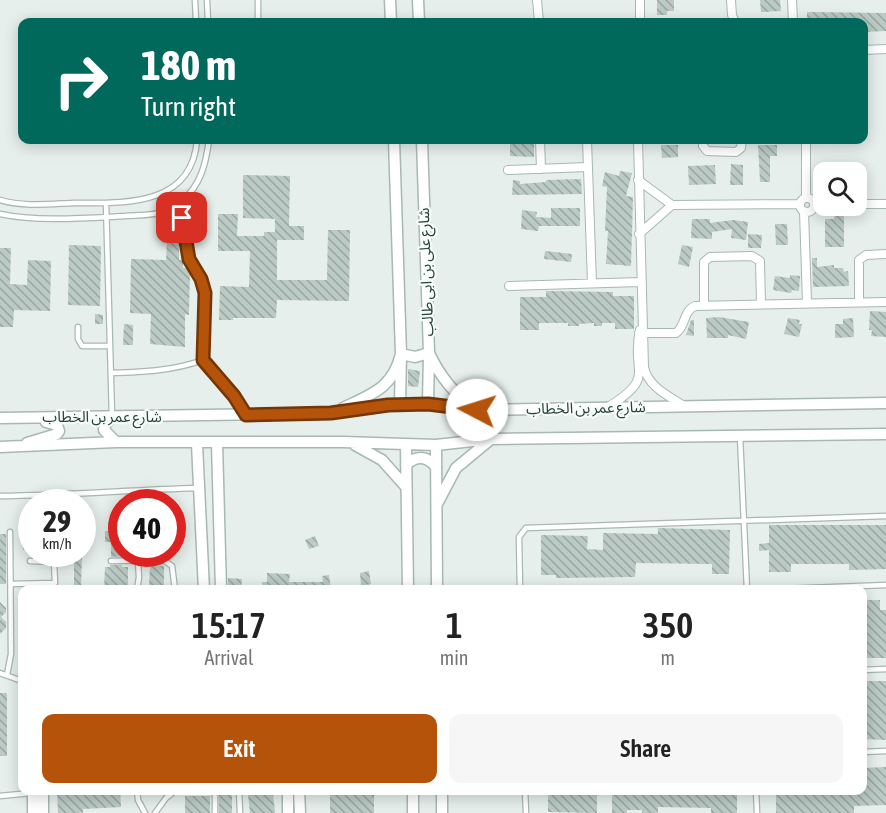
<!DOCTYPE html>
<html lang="en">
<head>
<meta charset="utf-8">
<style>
  :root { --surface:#fff; --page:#f6f6f6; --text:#222; --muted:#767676; --accent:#b45309 }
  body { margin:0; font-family:"Asap Condensed","Noto Sans Arabic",sans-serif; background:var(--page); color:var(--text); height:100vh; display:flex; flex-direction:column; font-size:22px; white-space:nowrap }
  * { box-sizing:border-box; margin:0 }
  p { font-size:20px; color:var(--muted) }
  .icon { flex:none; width:33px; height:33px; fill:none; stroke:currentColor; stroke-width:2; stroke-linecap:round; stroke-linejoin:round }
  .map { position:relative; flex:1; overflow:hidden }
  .sheet { position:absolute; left:18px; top:585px; width:849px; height:210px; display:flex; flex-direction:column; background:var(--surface); border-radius:12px; box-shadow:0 3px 15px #0003 }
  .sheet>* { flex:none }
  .hud { position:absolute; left:18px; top:18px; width:850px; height:126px; border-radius:12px; box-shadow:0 3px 15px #0003; background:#00695c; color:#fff; overflow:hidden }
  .controls { position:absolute; left:813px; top:162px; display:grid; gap:12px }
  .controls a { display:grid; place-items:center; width:54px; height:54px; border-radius:12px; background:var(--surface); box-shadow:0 3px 15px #0003; font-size:30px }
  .speed { position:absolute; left:18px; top:489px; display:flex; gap:12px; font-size:30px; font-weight:700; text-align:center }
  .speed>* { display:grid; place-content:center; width:78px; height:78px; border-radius:50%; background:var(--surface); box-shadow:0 3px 15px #0003; line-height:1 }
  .speed small { font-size:15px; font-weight:400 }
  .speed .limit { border:9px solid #d22; background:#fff; color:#111 }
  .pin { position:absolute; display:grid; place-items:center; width:51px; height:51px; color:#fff; margin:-26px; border-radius:12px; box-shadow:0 3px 9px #0006 }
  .me { position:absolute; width:66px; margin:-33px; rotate:275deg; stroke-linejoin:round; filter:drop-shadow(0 0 4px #0008) }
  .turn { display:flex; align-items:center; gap:21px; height:126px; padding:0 24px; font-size:27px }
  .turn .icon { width:78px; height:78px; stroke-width:2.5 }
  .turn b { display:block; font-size:42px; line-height:51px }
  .eta { display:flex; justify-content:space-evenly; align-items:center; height:102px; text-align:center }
  .eta b { font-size:36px; font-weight:600; line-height:42px }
  .primary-button { display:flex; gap:12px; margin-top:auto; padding:12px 24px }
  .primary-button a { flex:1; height:69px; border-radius:12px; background:var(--accent); color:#fff; font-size:24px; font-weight:600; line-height:69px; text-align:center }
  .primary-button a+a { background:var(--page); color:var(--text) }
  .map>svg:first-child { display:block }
  .building { fill:url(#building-back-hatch) }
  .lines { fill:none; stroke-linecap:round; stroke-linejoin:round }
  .service-casing { stroke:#a8b8b2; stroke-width:7 }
  .minor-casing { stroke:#a8b8b2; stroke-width:10 }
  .tertiary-casing { stroke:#a8b8b2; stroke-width:13 }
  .service { stroke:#fff; stroke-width:4.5 }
  .minor { stroke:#fff; stroke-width:8 }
  .tertiary { stroke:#fff; stroke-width:10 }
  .route-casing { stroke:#753606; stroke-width:15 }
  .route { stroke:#b45309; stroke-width:10 }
  .labels { text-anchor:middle; stroke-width:4.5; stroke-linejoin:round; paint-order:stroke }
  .street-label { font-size:15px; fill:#24423a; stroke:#f7fbf9 }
</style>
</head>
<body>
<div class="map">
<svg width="886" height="813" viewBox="0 0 886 813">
  <defs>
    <pattern id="building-back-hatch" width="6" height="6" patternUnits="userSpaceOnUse" patternTransform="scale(1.5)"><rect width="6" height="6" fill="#bbcac4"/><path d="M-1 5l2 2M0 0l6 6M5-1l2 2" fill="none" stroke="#98a6a0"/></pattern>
  </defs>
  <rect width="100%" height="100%" fill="#e6efeb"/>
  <path class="building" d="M657 0H674V11H667V15H657Z
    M760 0H780L781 11 761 12Z
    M807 12 886 13V31L864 32V22H807Z
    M510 140H534V157L510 156Z
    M661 145H678V157L662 158Z
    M758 145H777V156H770V182H760Z
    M731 164 743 165V185H730Z
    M715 165 716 184 689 185 688 166Z
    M620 171 632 173 626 196 633 197 631 266 606 264 608 231H605L607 187 602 186 605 172 619 176Z
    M243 175 290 176 289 226H304V240H277V280H327L328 230H350L349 301 277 300 276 318H233V320H219L220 286 249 287 250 251H218V214H238L237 236H264V232H275V219L243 218Z
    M581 179 582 194 512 195 513 180 520 181V184L546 182V180Z
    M551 208H580V226H539L538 231 521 229 522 210 537 212 536 217 551 218Z
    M834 214 844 215V247H825V219H834Z
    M692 219H710V223L733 220 748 222 746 240 731 238 732 229 712 232V239L691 238Z
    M775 224H787L788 245H776Z
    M748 234 762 235 761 248H748Z
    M167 241H179V260H183V268H188L190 271 189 315 185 314V347L150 344 151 314 130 313 131 259 166 260Z
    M69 245 101 246 100 306 68 305Z
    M682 245 693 247 689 267 678 264Z
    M0 248H11L10 284 27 285 28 260 51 261 50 311 14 310 13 327H0Z
    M545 251 572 254 571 262 544 259Z
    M812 258H817V267L834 265V268H843L844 272 848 271 849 286 813 287Z
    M790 275 800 276 799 291 792 290 791 293 773 290 775 276 790 278Z
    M546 291 613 292V296H634V329H615V323H602V326H594V323L579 324V326H568V323H539V330H520V297H546Z
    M870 311 886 312V337L871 336 872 330H869Z
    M95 314 103 315V324H95Z
    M719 317 749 322 746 339 728 335V338H707L706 318Z
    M788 318 800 320 799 324H802L799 337 784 334Z
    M853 318 854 337 835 338V324H843V319Z
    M691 320H694V336L686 335Z
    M124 324 133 325V345H123Z
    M408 369 420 371 418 387 408 386Z
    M769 525H886V569L849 570V564H791V572H769V550L759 551V544L769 543Z
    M658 528 730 530 729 574H712V564L636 563 635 577 556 578V575H541V535L588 536 587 549 603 550V533L658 534Z
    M105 531H122L123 556 111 557V542H105Z
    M0 534H6V584H0Z
    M315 536 319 546 309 549 305 540Z
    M32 540V550H23L22 541Z
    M74 556H82L81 590H74Z
    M110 565H122V567H128V589H104L105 567H110Z
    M150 565 164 566V588L149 587Z
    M369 571 371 584 361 586 360 573Z
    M267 573 290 574 289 582H323L322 576 329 575 331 590H262V582H267Z
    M228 578 242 579 241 590H228Z
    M865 600H880V610H886V658H862V612H865Z
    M0 602 6 608V612L1 617 6 622V628L0 634Z
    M862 681H886V740L862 739Z
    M0 693H7V756H0Z
    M886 767V805L854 806V813H776V790H862V768Z
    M57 790H120L121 807 83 809V813H58Z
    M330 790H360V794H374V813H330Z
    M548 790H597V813L548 812Z
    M612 790H737V813H711V808L658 807V813H642V810H627V813H612Z
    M273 793 275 813H250L248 795Z
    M219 795H232V813H219Z
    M185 796H210V813H185Z"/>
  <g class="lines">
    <g class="service-casing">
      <path id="service" d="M195 0 196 22
        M207 0 208 22
        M258 22V0
        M0 200C24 207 49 204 74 203 124 203 192 207 197 140
        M181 202C182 220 182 242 189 259 194 272 203 279 205 293L203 360 245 413
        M106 203 112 416
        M0 214C36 222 87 218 125 216 138 215 153 216 166 211 171 209 177 205 182 201 201 185 206 163 209 140
        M78 327V339L82 346H110
        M111 373C142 372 173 371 203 360
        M740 436 747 590
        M0 496C66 495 132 490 198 488
        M111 561 160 560 165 561 172 566 175 590
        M11 584 55 583 54 562 30 561
        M137 590 139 577 138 561
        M520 590 519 537 526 528 886 516
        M755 590 886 585
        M862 670 886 669
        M0 673 22 681
        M7 675 11 654 10 532
        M862 752 886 751
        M137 790 138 800 145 813
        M215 790V813
        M239 790 240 813
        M525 790 526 813
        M756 790 757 813
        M0 796 31 793
        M155 813 166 798 176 790"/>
    </g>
    <g class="minor-casing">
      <path id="minor" d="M537 0 539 22
        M640 0V22
        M731 0 732 15 735 22
        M792 0 793 22
        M864 50 886 49
        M540 140 541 169
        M587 140 592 283
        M638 140 644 367C648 387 669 396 684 406
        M703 140V146L707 151 736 152 741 148 742 140
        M806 140V198
        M508 170 588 167
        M638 180 672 205 800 204
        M800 205a7 7 0 1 1 14 0a7 7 0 1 1-14 0Z
        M814 204H824
        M856 204H886
        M804 211 807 303
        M639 234 672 205
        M509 286 640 282
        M859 302V260L866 255 886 254
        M704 305V262L710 257 752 256 760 261 761 304
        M639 333H676C686 326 683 311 695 306L886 302
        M608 407C658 376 630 373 640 330"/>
    </g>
    <g class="tertiary-casing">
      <path id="tertiary" d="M390 0 391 22
        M418 0 419 22
        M394 140 401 354 400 404
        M422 140 429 353 428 404
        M343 408C372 394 393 388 401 354L415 357 429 353C440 377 455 395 476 410
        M112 417 105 425 104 430 116 442
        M0 418 331 413 388 405 428 404 477 410 886 403
        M27 443 57 434 59 431 57 425 46 422
        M217 443 221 590
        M197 444 204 590
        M355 445 382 460 406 487
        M406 445 408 590
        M436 445 437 590
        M0 447 116 442H343L436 445 491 439 886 434
        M406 465C416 455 427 456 435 466
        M437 504 456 468 491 439
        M33 790V813
        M43 790V813
        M288 790V813
        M299 790 300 813
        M413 790V813
        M442 790V813"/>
    </g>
    <use href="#service" class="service"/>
    <use href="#minor" class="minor"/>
    <use href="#tertiary" class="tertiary"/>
  </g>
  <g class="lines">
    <g class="route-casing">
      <path id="route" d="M182 218 189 259 201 279 205 293 203 360 234 396 246 415 331 413 388 405 428 404 477 410"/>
    </g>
    <use href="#route" class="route"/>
  </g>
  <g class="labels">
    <g class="street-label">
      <text transform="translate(426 272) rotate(-92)" y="5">شارع على بن ابى طالب</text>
      <text transform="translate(586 408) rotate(-1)" y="5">شارع عمر بن الخطاب</text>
      <text x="102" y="422">شارع عمر بن الخطاب</text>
    </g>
  </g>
</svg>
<div class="controls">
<a><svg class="icon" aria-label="search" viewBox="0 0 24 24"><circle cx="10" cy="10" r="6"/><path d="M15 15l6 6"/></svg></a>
</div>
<div class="speed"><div>29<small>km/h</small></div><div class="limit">40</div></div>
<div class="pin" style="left:182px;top:218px;background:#d93025"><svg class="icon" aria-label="arrive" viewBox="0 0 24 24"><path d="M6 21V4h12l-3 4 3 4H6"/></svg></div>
<svg class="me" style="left:477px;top:410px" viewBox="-20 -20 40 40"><circle r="19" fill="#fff"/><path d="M0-13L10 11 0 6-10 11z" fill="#b45309"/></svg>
<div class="hud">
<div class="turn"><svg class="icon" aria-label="right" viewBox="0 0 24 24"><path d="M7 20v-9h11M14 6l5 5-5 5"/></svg><div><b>180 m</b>Turn right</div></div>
</div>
<section class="sheet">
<div class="eta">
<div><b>15:17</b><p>Arrival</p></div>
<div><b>1</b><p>min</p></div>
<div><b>350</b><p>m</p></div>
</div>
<div class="primary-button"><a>Exit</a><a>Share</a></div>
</section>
</div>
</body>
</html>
